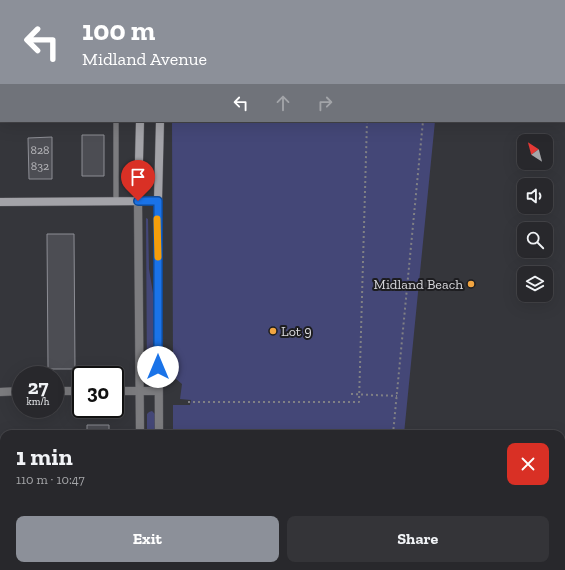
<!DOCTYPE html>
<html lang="en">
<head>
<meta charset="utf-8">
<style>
  :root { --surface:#28282c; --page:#343438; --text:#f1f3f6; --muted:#a5a6a9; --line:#444448; --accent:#8c9099 }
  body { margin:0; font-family:"Zilla Slab",serif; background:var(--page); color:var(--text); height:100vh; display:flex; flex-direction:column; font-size:15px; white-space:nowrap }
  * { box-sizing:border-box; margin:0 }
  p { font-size:13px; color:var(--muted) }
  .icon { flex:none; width:22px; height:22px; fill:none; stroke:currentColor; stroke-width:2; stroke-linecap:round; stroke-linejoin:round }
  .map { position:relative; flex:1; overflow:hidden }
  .drawer { position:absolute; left:0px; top:430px; width:565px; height:140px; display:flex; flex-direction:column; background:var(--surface); border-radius:12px 12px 0 0; box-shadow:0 4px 16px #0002,0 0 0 1px var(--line) }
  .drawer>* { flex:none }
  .banner { position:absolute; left:0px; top:0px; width:565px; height:122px; box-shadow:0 4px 16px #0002,0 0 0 1px var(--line); background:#8c9099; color:#fff; overflow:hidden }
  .needle { width:26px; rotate:324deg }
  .fabs { position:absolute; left:517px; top:134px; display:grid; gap:8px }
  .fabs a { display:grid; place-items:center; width:36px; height:36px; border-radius:8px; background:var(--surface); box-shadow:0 4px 16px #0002,0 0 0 1px var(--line); font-size:20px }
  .speed { position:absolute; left:12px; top:366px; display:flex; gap:8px; font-size:20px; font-weight:700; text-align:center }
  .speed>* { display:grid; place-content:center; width:52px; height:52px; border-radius:50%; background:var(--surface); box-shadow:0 4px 16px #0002,0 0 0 1px var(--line); line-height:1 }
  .speed small { font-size:10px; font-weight:400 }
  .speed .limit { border:2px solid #111; border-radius:6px; background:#fff; color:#111 }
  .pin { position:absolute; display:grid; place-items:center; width:34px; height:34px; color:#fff; margin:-41px -17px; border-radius:50% 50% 50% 0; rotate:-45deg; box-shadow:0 0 4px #0007 }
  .pin .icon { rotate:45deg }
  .me { position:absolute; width:44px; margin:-22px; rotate:0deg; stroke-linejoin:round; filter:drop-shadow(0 0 3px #0008) }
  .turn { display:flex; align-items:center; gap:14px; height:84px; padding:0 16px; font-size:18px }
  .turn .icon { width:52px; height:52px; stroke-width:2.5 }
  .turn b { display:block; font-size:28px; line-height:34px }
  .lanes { display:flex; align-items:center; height:38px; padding:0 16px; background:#0003; justify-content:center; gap:20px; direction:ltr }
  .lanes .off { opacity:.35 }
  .round { display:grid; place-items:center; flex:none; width:42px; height:42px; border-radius:8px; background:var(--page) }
  .overview { display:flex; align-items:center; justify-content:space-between; height:68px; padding:0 16px }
  h1 { font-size:24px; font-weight:700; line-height:30px }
  .button { display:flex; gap:8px; margin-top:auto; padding:8px 16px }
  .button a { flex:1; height:46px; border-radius:8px; background:var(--accent); color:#fff; font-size:16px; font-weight:700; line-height:46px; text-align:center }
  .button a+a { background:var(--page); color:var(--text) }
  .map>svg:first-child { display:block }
  .green { fill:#444777 }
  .building { fill:#4c4d53; stroke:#8d8e95 }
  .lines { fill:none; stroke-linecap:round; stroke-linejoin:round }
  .service-casing { stroke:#535358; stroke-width:6 }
  .minor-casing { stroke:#535358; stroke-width:9 }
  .secondary-casing { stroke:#535358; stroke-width:9 }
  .path { stroke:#808085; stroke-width:2; stroke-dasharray:2 3; stroke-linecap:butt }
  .service { stroke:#7c7c7f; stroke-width:5 }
  .minor { stroke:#7c7c7f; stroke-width:8 }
  .secondary { stroke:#a3a3a8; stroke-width:8 }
  .route-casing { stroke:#114b97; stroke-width:10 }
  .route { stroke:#1a73e8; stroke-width:7 }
  .slow { stroke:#f59e0b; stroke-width:7 }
  .poi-dot { fill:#f2a541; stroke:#1d1d20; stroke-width:1.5 }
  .labels { text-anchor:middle; stroke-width:4; stroke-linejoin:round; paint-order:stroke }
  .number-label { font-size:12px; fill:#b6b6ba }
  .poi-label { font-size:14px; fill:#d9d9dd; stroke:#1d1d20; text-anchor:end }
</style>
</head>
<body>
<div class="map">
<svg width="565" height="570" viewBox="0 0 565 570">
  <rect width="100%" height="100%" fill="#35363b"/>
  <path class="green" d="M172 0H447L172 1Z
    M172 121H435L404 434H173V405H190L191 400 180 399 182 384 176 379 173 362Z
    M146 218 148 219 149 269 154 299V377L151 381 148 379 147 377Z
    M152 411 155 414V434H147V414L149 412Z
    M174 566H390V570H174Z"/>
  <path class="building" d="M82 135H104V176H82Z
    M52 137V179H29L28 138Z
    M47 234H74L75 369H48Z
    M87 425H109V434H87Z"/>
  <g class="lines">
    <g class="service-casing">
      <path id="service" d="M116 121V202"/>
    </g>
    <g class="minor-casing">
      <path id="minor" d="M139 0V1
        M138 201 140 434
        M158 201 159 434
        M55 391H81
        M115 391H158
        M0 392 21 391
        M141 566V570
        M160 566V570"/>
    </g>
    <g class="secondary-casing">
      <path id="secondary" d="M143 1V0
        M160 1V0
        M138 201 140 121
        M0 202 158 201 160 121"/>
    </g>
    <path class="path" d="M371 1V0
      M434 1 435 0
      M351 394 397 396
      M188 402H359L367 121
      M393 434 423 121
      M381 570 382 566"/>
    <use href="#service" class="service"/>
    <use href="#minor" class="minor"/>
    <use href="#secondary" class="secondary"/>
  </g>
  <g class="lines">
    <g class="route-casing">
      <path id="route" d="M138 201H158V367"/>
    </g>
    <use href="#route" class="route"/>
    <path class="slow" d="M157 219 158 257"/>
  </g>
  <g class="poi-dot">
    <circle cx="471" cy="284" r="4"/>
    <circle cx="273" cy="331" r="4"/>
  </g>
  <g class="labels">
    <g class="number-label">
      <text x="40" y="154">828</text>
      <text x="40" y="170">832</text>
    </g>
    <g class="poi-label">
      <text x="463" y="289">Midland Beach</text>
      <text x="281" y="336" text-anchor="start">Lot 9</text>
    </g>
  </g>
</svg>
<div class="fabs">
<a><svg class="needle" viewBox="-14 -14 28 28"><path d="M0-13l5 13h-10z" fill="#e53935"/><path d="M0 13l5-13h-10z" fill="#a5a6a9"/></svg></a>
<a><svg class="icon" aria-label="sound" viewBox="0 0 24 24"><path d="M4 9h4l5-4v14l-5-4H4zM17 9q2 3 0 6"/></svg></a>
<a><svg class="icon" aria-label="search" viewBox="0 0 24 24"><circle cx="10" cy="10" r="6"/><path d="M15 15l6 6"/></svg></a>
<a><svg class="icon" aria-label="layers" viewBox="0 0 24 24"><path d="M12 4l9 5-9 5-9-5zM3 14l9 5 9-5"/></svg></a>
</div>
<div class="speed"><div>27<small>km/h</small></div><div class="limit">30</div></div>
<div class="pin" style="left:138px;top:201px;background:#d93025"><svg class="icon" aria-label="arrive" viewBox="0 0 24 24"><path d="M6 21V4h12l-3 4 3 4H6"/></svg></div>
<svg class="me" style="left:158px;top:367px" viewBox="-20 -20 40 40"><circle r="19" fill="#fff"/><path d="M0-13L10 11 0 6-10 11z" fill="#1a73e8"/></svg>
<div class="banner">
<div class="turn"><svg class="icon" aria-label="left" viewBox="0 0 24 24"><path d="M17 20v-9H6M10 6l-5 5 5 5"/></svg><div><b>100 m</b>Midland Avenue</div></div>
<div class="lanes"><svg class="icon" aria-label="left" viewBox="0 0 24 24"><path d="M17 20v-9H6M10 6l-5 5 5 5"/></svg><svg class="icon off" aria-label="ahead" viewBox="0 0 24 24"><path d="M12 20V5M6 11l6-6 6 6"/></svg><svg class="icon off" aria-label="right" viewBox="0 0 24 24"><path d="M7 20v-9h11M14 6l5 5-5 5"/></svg></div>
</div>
<section class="drawer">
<div class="overview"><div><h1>1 min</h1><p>110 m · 10:47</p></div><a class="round" style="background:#d93025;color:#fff"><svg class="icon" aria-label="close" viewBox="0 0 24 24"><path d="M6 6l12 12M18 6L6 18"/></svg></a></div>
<div class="button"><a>Exit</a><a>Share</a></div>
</section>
</div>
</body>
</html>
